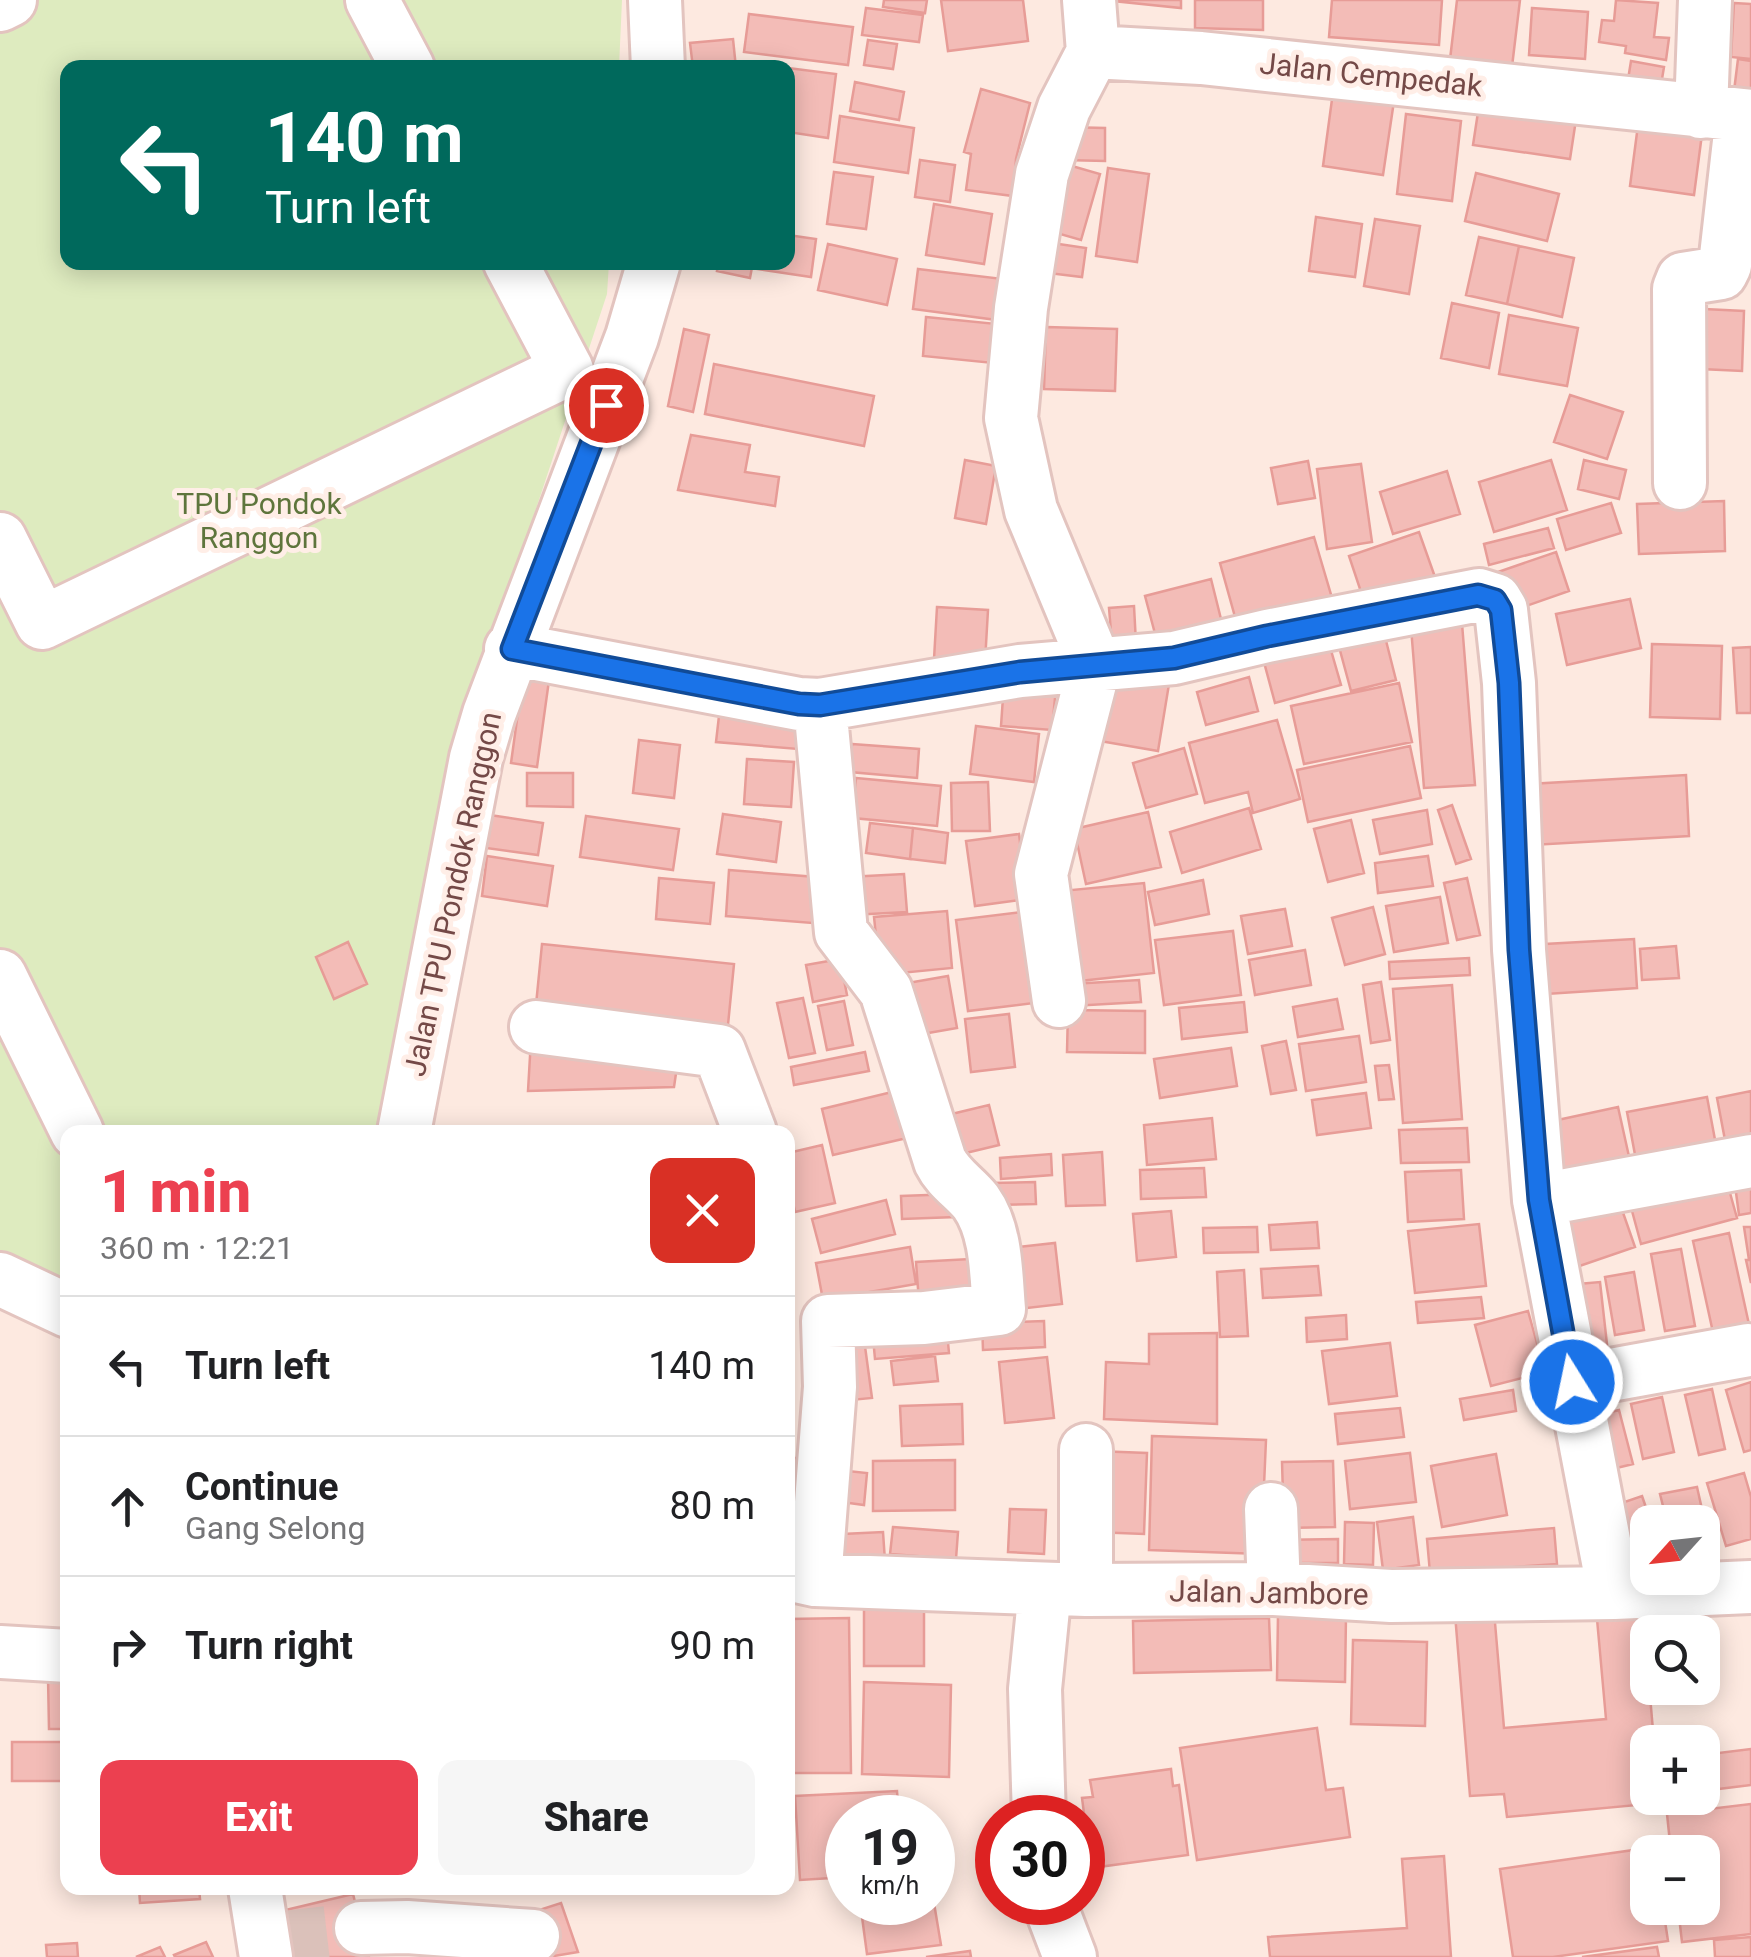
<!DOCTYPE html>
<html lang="en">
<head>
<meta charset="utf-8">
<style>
  :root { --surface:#fff; --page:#f6f6f6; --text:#202124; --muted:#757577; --line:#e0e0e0; --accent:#ec4050 }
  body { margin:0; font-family:Roboto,sans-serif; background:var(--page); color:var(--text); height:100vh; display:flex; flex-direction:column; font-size:38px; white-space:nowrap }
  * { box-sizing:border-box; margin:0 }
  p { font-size:32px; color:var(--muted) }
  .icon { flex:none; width:55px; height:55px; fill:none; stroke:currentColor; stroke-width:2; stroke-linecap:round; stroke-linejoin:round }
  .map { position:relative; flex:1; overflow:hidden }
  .sheet { position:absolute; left:60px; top:1125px; width:735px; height:770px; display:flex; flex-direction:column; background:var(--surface); border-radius:20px; box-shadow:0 5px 25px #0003 }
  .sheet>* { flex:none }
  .guide { position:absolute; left:60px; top:60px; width:735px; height:210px; border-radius:20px; box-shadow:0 5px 25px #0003; background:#00695c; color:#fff; overflow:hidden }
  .needle { width:65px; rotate:243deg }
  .fabs { position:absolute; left:1630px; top:1505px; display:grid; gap:20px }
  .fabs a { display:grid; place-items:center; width:90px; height:90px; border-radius:20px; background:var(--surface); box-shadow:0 5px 25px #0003; font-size:50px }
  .speed { position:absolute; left:825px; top:1795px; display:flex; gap:20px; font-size:50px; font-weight:700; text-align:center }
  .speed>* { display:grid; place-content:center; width:130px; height:130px; border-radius:50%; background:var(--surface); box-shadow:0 5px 25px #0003; line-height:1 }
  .speed small { font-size:25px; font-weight:400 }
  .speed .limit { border:15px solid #d22; background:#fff; color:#111 }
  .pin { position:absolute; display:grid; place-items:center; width:85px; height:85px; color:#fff; margin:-42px; border:5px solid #fff; border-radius:50%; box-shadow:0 2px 10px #0007 }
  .me { position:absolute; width:110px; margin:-55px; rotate:350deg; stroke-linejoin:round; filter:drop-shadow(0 0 8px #0008) }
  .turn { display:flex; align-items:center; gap:35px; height:210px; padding:0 40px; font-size:45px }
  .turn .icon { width:130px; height:130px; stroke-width:2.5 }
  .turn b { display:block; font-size:70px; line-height:85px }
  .round { display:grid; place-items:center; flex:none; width:105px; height:105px; border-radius:20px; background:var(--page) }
  .summary { display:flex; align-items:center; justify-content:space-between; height:170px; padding:0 40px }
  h1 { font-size:60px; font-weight:800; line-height:75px; color:var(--accent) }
  .button { display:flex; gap:20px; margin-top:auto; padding:20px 40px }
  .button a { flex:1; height:115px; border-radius:20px; background:var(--accent); color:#fff; font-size:40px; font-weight:800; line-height:115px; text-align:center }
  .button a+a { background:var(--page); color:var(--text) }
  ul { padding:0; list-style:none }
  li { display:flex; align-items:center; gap:30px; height:140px; padding:0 40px; border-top:2px solid var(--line) }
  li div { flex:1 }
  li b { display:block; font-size:38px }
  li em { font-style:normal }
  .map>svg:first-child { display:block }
  .green { fill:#deebbf }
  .building { fill:#f3bcb7; stroke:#e79c97; stroke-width:2.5 }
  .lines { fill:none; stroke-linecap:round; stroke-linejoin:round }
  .minor-tunnel { stroke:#dbc1ba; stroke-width:52; stroke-dasharray:52 26; stroke-linecap:butt }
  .minor-casing { stroke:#e3c4bf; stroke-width:58 }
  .minor { stroke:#fff; stroke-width:52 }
  .route-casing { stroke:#114b97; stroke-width:25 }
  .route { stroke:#1a73e8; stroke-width:18 }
  .labels { text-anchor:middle; stroke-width:10; stroke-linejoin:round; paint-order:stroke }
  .street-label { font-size:30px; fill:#744947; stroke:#ffeee7 }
  .park-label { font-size:30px; fill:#5e753c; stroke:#ffeee7 }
</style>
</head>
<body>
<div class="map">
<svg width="1751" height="1957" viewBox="0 0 1751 1957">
  <rect width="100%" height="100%" fill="#fde9e0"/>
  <path class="green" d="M0 0H622L619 67 68 68V262L609 263 607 294 460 739 392 1132H68L67 1286 0 1257Z"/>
  <path class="building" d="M884 0H927L925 13 883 7Z
    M941 0H1023L1028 41 948 51Z
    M1103 0H1181V8Z
    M1195 0H1263V30L1195 28Z
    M1332 0H1442L1439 45 1329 37Z
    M1457 0H1520L1511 75 1449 68Z
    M1616 0 1658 3 1654 37 1669 38 1666 60 1625 53 1626 46 1599 42 1602 20 1614 21Z
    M1734 3 1751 4V59L1731 57Z
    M866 8 923 15 919 42 862 35Z
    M1532 8 1588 12 1585 59 1529 55Z
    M749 14 853 27 848 65 744 52Z
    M733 39 736 68H693L690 43Z
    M868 40 897 44 893 69 864 65Z
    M1738 59 1751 61V102L1733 99Z
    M1631 61 1664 67 1659 97 1626 92Z
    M788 68 836 74 828 138 788 132Z
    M855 82 904 92 899 120 850 111Z
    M981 89 1030 103 1016 159 1013 196 966 190 971 154 964 152Z
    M1333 92 1394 101 1383 175 1323 166Z
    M1480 99 1577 113 1570 159 1473 145Z
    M1406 114 1461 121 1452 201 1397 194Z
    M840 116 914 128 908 173 834 162Z
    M1638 125 1702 134 1694 195 1630 186Z
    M1065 127 1105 128V161L1064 160Z
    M920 160 955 165 950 202 915 197Z
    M1065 164 1100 174 1081 240 1046 230Z
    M1108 168 1149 174 1137 262 1096 256Z
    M834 172 873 177 866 229 827 224Z
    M1476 173 1559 194 1547 241 1465 221Z
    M934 204 992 214 984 264 926 255Z
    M1316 217 1362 224 1355 277 1309 271Z
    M1375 219 1420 226 1409 294 1364 286Z
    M788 235 816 239 811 277 757 269V262H788Z
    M1479 237 1519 246 1507 304 1466 295Z
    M1052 243 1086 248 1082 277 1048 273Z
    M828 244 897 259 887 305 818 290Z
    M1519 246 1574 258 1562 317 1507 304Z
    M719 262H753L750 278 717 271Z
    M918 269 1003 279 997 320 913 309Z
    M1452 303 1499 313 1489 368 1441 358Z
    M1704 309 1744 311 1742 371 1701 369Z
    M1509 315 1578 328 1567 386 1499 374Z
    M926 317 997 324 993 363 923 356Z
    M1046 327 1117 329 1115 391 1044 389Z
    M684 329 709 335 693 412 668 406Z
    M714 364 874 396 864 446 705 414Z
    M1570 395 1623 412 1607 459 1554 442Z
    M691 435 750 445 745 472 779 477 775 506 678 490Z
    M965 460 996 466 986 524 955 518Z
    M1551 460 1567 510 1494 532 1479 482Z
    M1584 460 1626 470 1619 499 1578 489Z
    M1308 461 1315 498 1278 504 1271 468Z
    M1361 464 1372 542 1327 549 1317 469Z
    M1447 471 1460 514 1393 534 1380 492Z
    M1724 501 1725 551 1639 554 1637 504Z
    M1611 503 1621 533 1566 550 1557 519Z
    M1548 528 1554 548 1489 565 1484 544Z
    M1419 532 1435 577 1364 601 1349 556Z
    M1314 537 1332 598 1237 624 1220 563Z
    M1556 552 1569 591 1509 612 1495 573Z
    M1211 579 1223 627 1158 645 1145 596Z
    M1630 599 1641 648 1567 665 1556 614Z
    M1134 606 1136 643 1112 644 1109 608Z
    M937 607 988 610 985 662 934 659Z
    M1461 611 1475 785 1424 788 1410 615Z
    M1381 621 1396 680 1351 691 1335 632Z
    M1326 633 1341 685 1275 703 1261 651Z
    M1652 644 1722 646 1720 719 1650 717Z
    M1751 647V713H1737L1733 648Z
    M524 669 550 673 537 767 511 763Z
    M1104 674 1169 684 1158 751 1094 740Z
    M1249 677 1258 711 1206 725 1197 692Z
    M1004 683 1056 687 1052 730 1001 726Z
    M1399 683 1412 742 1304 764 1291 706Z
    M720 707 801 714 798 749 716 742Z
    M1277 720 1300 799 1253 813 1248 792 1205 803 1189 743Z
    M976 726 1039 734 1034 782 970 774Z
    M639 740 680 745 674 798 633 793Z
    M852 744 919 749 917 778 850 772Z
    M1410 746 1421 798 1308 822 1297 770Z
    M1184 748 1197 794 1146 808 1133 763Z
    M747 759 794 762 791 807 744 804Z
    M527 773H573V807L527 806Z
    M1686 775 1689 836 1532 845 1529 784Z
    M856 778 941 786 937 826 853 818Z
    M988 782 990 831H952L951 783Z
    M1452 805 1471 859 1456 864 1438 810Z
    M1249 808 1261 849 1182 873 1170 832Z
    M1427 810 1432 844 1380 854 1373 820Z
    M1148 812 1161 867 1086 884 1074 829Z
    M483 814 543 823 538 855 479 847Z
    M723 814 781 822 776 862 717 854Z
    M586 816 679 829 673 870 580 857Z
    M1351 820 1364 873 1328 882 1314 829Z
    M870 823 913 828 910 859 866 853Z
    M913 828 948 833 945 863 910 859Z
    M1019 834 1027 899 975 906 966 841Z
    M487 856 553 866 547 906 482 896Z
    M1428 856 1433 886 1378 893 1375 863Z
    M729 870 829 878 825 924 726 916Z
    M904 874 907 912 851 915 848 877Z
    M659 878 714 883 710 924 656 919Z
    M1467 878 1480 935 1457 940 1444 883Z
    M1203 880 1209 914 1155 925 1148 892Z
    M1144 883 1154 973 1070 982 1061 891Z
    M1440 897 1448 943 1394 952 1386 906Z
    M1373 907 1385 954 1345 965 1332 918Z
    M1285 909 1292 946 1248 954 1241 916Z
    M1039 910 1050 1001 968 1011 956 920Z
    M947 911 952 968 880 975 874 917Z
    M1233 931 1241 995 1164 1005 1155 940Z
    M1634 939 1637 988 1531 995 1527 945Z
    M348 942 367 984 334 999 316 957Z
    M542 944 734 964 727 1035 535 1015Z
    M1676 946 1679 978 1642 980 1640 949Z
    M1305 950 1311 985 1255 995 1249 960Z
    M1469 958 1470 975 1390 979 1389 962Z
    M840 959 847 995 813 1002 806 965Z
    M948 976 957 1028 911 1036 902 984Z
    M1139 980 1141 1002 1072 1006 1071 984Z
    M1381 982 1390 1040 1371 1043 1363 985Z
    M1452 985 1462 1119 1403 1123 1393 989Z
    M803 998 815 1053 789 1058 777 1003Z
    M1337 999 1343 1029 1298 1037 1293 1007Z
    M844 1001 853 1045 827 1050 818 1006Z
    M1244 1002 1247 1032 1182 1039 1179 1008Z
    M1068 1010 1145 1011V1053L1067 1052Z
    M1009 1014 1015 1067 971 1072 965 1019Z
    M1359 1036 1366 1082 1306 1091 1299 1044Z
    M531 1039 679 1053 674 1087 528 1091Z
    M1286 1041 1296 1090 1271 1094 1262 1046Z
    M1231 1048 1237 1086 1160 1098 1154 1059Z
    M865 1052 869 1071 794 1085 791 1067Z
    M1389 1065 1394 1099 1379 1100 1375 1066Z
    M896 1091 907 1138 833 1155 822 1109Z
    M1751 1091V1135L1725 1140 1717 1098Z
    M1366 1093 1371 1128 1317 1135 1312 1100Z
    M1707 1097 1716 1145 1636 1160 1627 1112Z
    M989 1105 999 1145 945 1158 935 1118Z
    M1618 1107 1632 1170 1554 1189 1539 1124Z
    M1212 1118 1216 1159 1147 1165 1144 1125Z
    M1467 1128 1469 1162 1401 1163 1399 1130Z
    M822 1145 835 1203 795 1212 788 1179V1153Z
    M1102 1152 1105 1205 1066 1206 1063 1155Z
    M1051 1154 1052 1175 1001 1179 1000 1158Z
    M1204 1168 1206 1197 1141 1199 1140 1170Z
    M1751 1168V1213L1739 1215 1733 1170Z
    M1461 1170 1464 1219 1408 1222 1405 1172Z
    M1725 1175 1737 1218 1641 1244 1629 1200Z
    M1035 1182 1036 1204 990 1205V1183Z
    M955 1194 956 1217 902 1219 901 1196Z
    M886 1200 895 1234 821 1253 812 1219Z
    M1620 1204 1635 1247 1565 1271 1550 1229Z
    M1171 1211 1176 1257 1137 1261 1133 1214Z
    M1317 1222 1319 1248 1271 1250 1269 1225Z
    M1479 1224 1486 1286 1415 1293 1408 1231Z
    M1257 1227 1258 1252 1204 1253 1203 1228Z
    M1744 1227H1751V1283L1746 1260H1749Z
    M1729 1233 1750 1329 1714 1337 1693 1241Z
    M1055 1243 1062 1304 1009 1310 1001 1249Z
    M910 1247 916 1284 823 1300 816 1263Z
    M1681 1249 1695 1326 1665 1331 1651 1254Z
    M970 1259 972 1299 919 1302 916 1262Z
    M1318 1266 1321 1295 1263 1298 1261 1269Z
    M1244 1270 1248 1336 1220 1337 1217 1272Z
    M1634 1272 1644 1330 1615 1335 1605 1277Z
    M1600 1282 1608 1353 1575 1356 1567 1285Z
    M1481 1297 1484 1318 1418 1323 1416 1302Z
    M1528 1311 1545 1372 1491 1386 1475 1325Z
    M1346 1315 1347 1339 1307 1342 1306 1318Z
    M946 1321 949 1353 875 1359 872 1327Z
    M1044 1321 1045 1347 983 1350 982 1323Z
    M1217 1333V1424L1104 1419 1106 1362 1149 1364V1334Z
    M864 1339 872 1398 851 1400 843 1341Z
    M1390 1343 1397 1396 1329 1404 1322 1351Z
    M935 1356 938 1381 894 1385 891 1361Z
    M1047 1357 1054 1418 1005 1423 999 1362Z
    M788 1370H789V1446H788Z
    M1751 1382V1450L1744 1452 1726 1390Z
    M1712 1389 1725 1449 1699 1455 1685 1395Z
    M1513 1390 1516 1411 1464 1420 1460 1399Z
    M1662 1397 1674 1452 1643 1459 1631 1404Z
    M962 1404 963 1444 902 1446 900 1406Z
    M1400 1408 1404 1437 1338 1444 1335 1414Z
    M1619 1410 1633 1464 1604 1471 1590 1417Z
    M1152 1436 1266 1440 1261 1554 1149 1550Z
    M1096 1451 1147 1453 1144 1534 1094 1532Z
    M1410 1453 1416 1502 1350 1509 1345 1461Z
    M1496 1454 1507 1515 1442 1527 1431 1466Z
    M788 1458H798L799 1514H788Z
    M955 1460V1510L873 1511V1461Z
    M1333 1461 1335 1527 1284 1528 1282 1462Z
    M838 1470 867 1473 864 1505 834 1501Z
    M1744 1473 1751 1497V1539L1726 1546 1707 1483Z
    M1697 1487 1710 1545 1702 1546V1522H1667L1660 1494Z
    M1642 1496 1651 1522H1648V1549L1620 1558 1604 1509Z
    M1010 1509 1046 1510 1044 1554 1008 1552Z
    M1413 1517 1419 1565 1383 1570 1377 1522Z
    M1345 1522 1374 1523 1373 1565 1344 1564Z
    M893 1527 958 1532 956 1559 890 1554Z
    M1554 1528 1557 1564 1430 1573 1427 1539Z
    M883 1532 885 1561 845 1563 843 1534Z
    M1338 1539V1563H1277V1540Z
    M864 1608H924V1666H864Z
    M1494 1611 1504 1728 1606 1719 1597 1619 1643 1615 1654 1742H1648V1798H1658L1659 1803 1507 1817 1504 1794 1470 1796 1455 1614Z
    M1278 1615 1346 1616 1345 1682 1277 1680Z
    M849 1618 851 1773H788V1619Z
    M1269 1618 1271 1670 1134 1673 1133 1621Z
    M1353 1640 1427 1642 1425 1726 1351 1724Z
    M48 1677H68V1729H49Z
    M864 1682 951 1685 949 1777 862 1774Z
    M1317 1728 1326 1790 1343 1788 1350 1837 1197 1860 1180 1748Z
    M12 1742H68V1781H12Z
    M1751 1749V1785L1702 1791V1755Z
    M1171 1769 1173 1786 1179 1785 1188 1855 1091 1868 1082 1798 1093 1797 1090 1780Z
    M897 1791 899 1818H848V1877L800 1880 795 1796Z
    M1751 1804V1934L1682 1942 1678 1908H1702V1852H1671L1667 1814Z
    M1655 1847 1656 1852H1648V1908H1663L1668 1941 1553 1957H1513L1500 1869Z
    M1444 1856 1451 1957H1270L1268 1937 1407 1928 1402 1859Z
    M139 1888H199L200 1899 140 1903Z
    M705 1888H756L705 1892Z
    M932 1891 941 1945 867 1954 860 1902H932Z
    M353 1894 369 1957H280L269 1914Z
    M561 1903 578 1952 548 1957 533 1912Z
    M1751 1937V1957H1715L1714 1940Z
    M206 1942 213 1957H175L174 1955Z
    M77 1943 78 1957H47L46 1945Z
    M160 1947 165 1957H136Z
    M1657 1947 1659 1957H1582Z
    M970 1951 971 1957H926Z"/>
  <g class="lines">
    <path class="minor-tunnel" d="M275 1938 361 1928"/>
    <g class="minor-casing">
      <path id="minor" d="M372 0 408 68
        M655 0 658 68
        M1089 0 1093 52 1201 58 1751 116
        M0 5 10 0
        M1701 112 1705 0
        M1680 483 1679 289 1683 279 1721 273 1725 265 1742 115
        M0 539 42 623 567 370 510 262
        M511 649 799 704 820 705 1020 671 1174 658 1267 636 1479 595 1495 600 1501 610 1509 683 1519 950 1539 1200 1614 1593
        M0 976 77 1132
        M1059 1001 1041 874 1095 664 1031 510 1011 418 1021 308 1042 174 1064 108 1093 52
        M536 1027 719 1051 750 1132
        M404 1132 476 758 489 714 632 337 654 262
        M1539 1200 1751 1161
        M0 1279 68 1311
        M1572 1382 1748 1350
        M1086 1450V1590
        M1271 1509 1274 1589
        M788 1574 815 1580 1086 1590 1274 1589 1391 1596 1614 1593 1751 1587
        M815 1580 830 1387 828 1321 924 1318 999 1309C996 1275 997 1231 976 1202 964 1187 949 1179 940 1161L886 991 841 932 820 705
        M0 1652 68 1656
        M1039 1818 1035 1689 1045 1589
        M255 1888 266 1957
        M1049 1902 1070 1957
        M361 1928 407 1927 533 1936"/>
    </g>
    <use href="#minor" class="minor"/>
  </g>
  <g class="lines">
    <g class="route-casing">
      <path id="route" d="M606 405 512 649 799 704 820 705 1020 672 1174 658 1267 636 1478 595 1495 600 1501 610 1509 683 1519 950 1539 1200 1572 1382"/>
    </g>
    <use href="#route" class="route"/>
  </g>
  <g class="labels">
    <g class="street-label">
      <text transform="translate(1371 75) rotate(6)" y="10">Jalan Cempedak</text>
      <text transform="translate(453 894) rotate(-78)" y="10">Jalan TPU Pondok Ranggon</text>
      <text transform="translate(1269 1593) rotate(1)" y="10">Jalan Jambore</text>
    </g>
    <g class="park-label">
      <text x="259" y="514">TPU Pondok<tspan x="259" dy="34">Ranggon</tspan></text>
    </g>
  </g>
</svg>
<div class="fabs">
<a><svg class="needle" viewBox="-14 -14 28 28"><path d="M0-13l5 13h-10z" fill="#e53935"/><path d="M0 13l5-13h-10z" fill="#757577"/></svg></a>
<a><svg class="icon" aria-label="search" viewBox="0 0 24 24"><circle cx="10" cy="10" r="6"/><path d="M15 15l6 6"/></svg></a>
<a>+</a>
<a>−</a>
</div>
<div class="speed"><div>19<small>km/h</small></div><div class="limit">30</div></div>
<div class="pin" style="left:606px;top:405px;background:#d93025"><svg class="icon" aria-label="arrive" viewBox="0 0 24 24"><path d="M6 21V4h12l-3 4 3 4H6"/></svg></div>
<svg class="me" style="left:1572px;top:1382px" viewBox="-20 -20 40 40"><circle r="17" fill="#1a73e8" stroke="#fff" stroke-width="3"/><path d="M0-11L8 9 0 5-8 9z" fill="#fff"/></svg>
<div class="guide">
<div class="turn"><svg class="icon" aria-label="left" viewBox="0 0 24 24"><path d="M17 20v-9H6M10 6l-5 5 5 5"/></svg><div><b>140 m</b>Turn left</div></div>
</div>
<section class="sheet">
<div class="summary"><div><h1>1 min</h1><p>360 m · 12:21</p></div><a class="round" style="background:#d93025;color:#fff"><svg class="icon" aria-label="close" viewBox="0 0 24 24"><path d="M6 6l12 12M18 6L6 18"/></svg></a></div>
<ul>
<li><svg class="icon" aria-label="left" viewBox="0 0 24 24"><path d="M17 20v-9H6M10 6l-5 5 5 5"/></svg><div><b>Turn left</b></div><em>140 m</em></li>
<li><svg class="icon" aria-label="ahead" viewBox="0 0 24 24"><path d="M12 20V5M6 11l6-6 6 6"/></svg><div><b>Continue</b><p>Gang Selong</p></div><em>80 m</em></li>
<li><svg class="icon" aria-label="right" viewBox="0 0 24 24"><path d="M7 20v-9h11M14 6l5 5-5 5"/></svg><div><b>Turn right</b></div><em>90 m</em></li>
</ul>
<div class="button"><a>Exit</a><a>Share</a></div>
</section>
</div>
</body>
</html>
